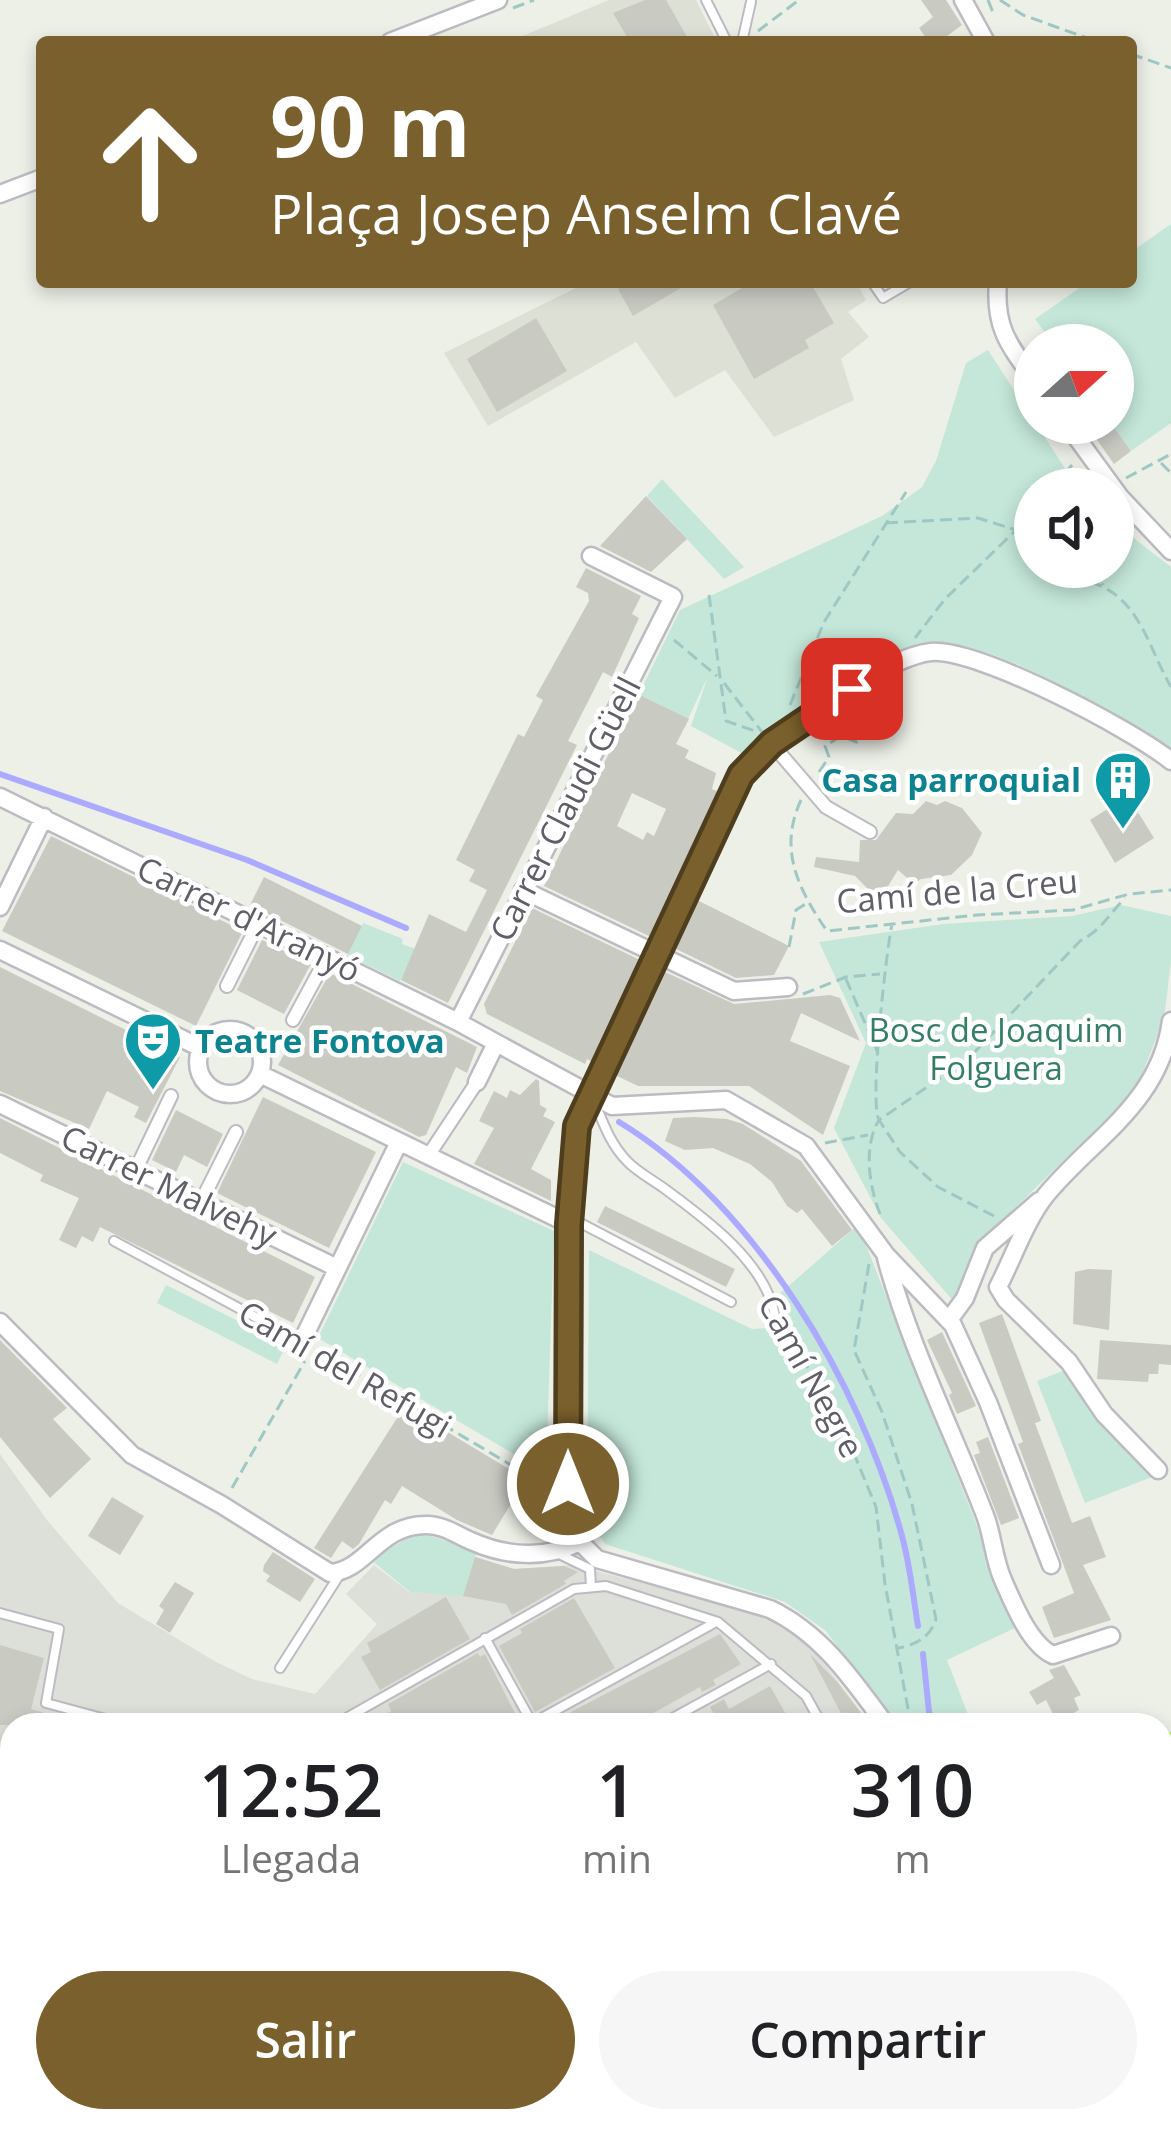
<!DOCTYPE html>
<html lang="es">
<head>
<meta charset="utf-8">
<style>
  :root { --surface:#fff; --page:#f6f6f6; --text:#202124; --muted:#757577; --accent:#7a602c }
  body { margin:0; font-family:"Open Sans",sans-serif; background:var(--page); color:var(--text); height:100vh; display:flex; flex-direction:column; font-size:45px; white-space:nowrap }
  * { box-sizing:border-box; margin:0 }
  p { font-size:39px; color:var(--muted) }
  .icon { flex:none; width:66px; height:66px; fill:none; stroke:currentColor; stroke-width:2; stroke-linecap:round; stroke-linejoin:round }
  .map { position:relative; flex:1; overflow:hidden }
  .panel { position:absolute; left:0px; top:1713px; width:1173px; height:420px; display:flex; flex-direction:column; background:var(--surface); border-radius:36px 36px 0 0; box-shadow:0 6px 18px #0003 }
  .panel>* { flex:none }
  .guide { position:absolute; left:36px; top:36px; width:1101px; height:252px; border-radius:12px; box-shadow:0 6px 18px #0003; background:#7a602c; color:#fff; overflow:hidden }
  .needle { width:78px; rotate:69deg }
  .fabs { position:absolute; left:1014px; top:324px; display:grid; gap:24px }
  .fabs a { display:grid; place-items:center; width:120px; height:120px; border-radius:50%; background:var(--surface); box-shadow:0 6px 18px #0003; font-size:60px }
  .pin { position:absolute; display:grid; place-items:center; width:102px; height:102px; color:#fff; margin:-51px; border-radius:24px; box-shadow:0 6px 18px #0006 }
  .me { position:absolute; width:132px; margin:-66px; rotate:0deg; stroke-linejoin:round; filter:drop-shadow(0 0 9px #0008) }
  .turn { display:flex; align-items:center; gap:42px; height:252px; padding:0 36px; font-size:54px }
  .turn .icon { width:156px; height:156px; stroke-width:2.5 }
  .turn b { display:block; font-size:84px; line-height:102px }
  .eta { display:flex; justify-content:space-evenly; align-items:center; height:204px; text-align:center }
  .eta b { font-size:72px; font-weight:600; line-height:84px }
  .action { display:flex; gap:24px; margin-top:auto; padding:24px 36px }
  .action a { flex:1; height:138px; border-radius:72px; background:var(--accent); color:#fff; font-size:48px; font-weight:600; line-height:138px; text-align:center }
  .action a+a { background:var(--page); color:var(--text) }
  .map>svg:first-child { display:block }
  .industrial { fill:#dddfd9 }
  .education { fill:#dce0d5 }
  .green { fill:#c4e7d9 }
  .lines { fill:none; stroke-linecap:round; stroke-linejoin:round }
  .stream { stroke:#acaafe; stroke-width:6 }
  .canal { stroke:#acaafe; stroke-width:21 }
  .building { fill:#c9cbc3; fill-rule:evenodd }
  .service-casing { stroke:#bdbbc2; stroke-width:12 }
  .pedestrian-casing { stroke:#bdbbc2; stroke-width:16 }
  .minor-casing { stroke:#bdbbc2; stroke-width:21 }
  .primary-casing { stroke:#c3f061; stroke-width:32 }
  .path { stroke:#9ec8c3; stroke-width:3; stroke-dasharray:12 6; stroke-linecap:butt }
  .service { stroke:#fff; stroke-width:8 }
  .pedestrian { stroke:#fff; stroke-width:12 }
  .minor { stroke:#fff; stroke-width:16 }
  .primary { stroke:#dcfeaf; stroke-width:27 }
  .rail { stroke:#b7b7b8; stroke-width:6; stroke-dasharray:3 15; stroke-linecap:butt }
  .route-casing { stroke:#4f3e1d; stroke-width:30 }
  .route { stroke:#7a602c; stroke-width:21 }
  .labels { text-anchor:middle; stroke-width:9; stroke-linejoin:round; paint-order:stroke }
  .culture-label { font-size:33px; font-weight:bold; fill:#0d838f; stroke:#fff; text-anchor:end }
  .street-label { font-size:33px; fill:#605e67; stroke:#fff }
  .park-label { font-size:33px; fill:#358065; stroke:#fff }
</style>
</head>
<body>
<div class="map">
<svg width="1171" height="2133" viewBox="0 0 1171 2133">
  <rect width="100%" height="100%" fill="#edf0e7"/>
  <path class="industrial" d="M0 1454 47 1520 118 1603 216 1662 252 1679 315 1694 377 1624 346 1594 374 1565 409 1592 462 1595 475 1557 514 1569 574 1565 777 1619 814 1650 871 1725H12V1933L0 1932Z"/>
  <path class="education" d="M609 0H696L717 42H508Z
    M588 282H856L866 300 848 312 869 337 841 359 854 400 774 437 725 370 675 398 636 342 488 426 444 353Z"/>
  <path class="green" d="M1171 224V423L1131 451 1111 423 1113 345H1054L1035 319 1088 282H1131V252Z
    M988 350 1068 473 1083 489H1035V567H1113V522L1171 567V752C1114 718 993 635 927 643 883 648 791 722 751 749L749 757 691 726 708 676 688 719 639 694 680 610 882 516 922 487 936 461 966 363Z
    M662 479 744 567 724 579 647 496Z
    M1121 905 1171 916V962L1164 1018 1136 1090 976 1246 955 1303 881 1218 834 1128 866 1043 819 942 943 924 1072 916Z
    M363 923 403 939 402 944 416 949 400 981 347 955Z
    M403 1162 554 1231 546 1473 318 1338Z
    M858 1225 1017 1627 947 1660 972 1725H893L826 1631 785 1602 605 1544 587 1517 589 1250 752 1329 766 1328 783 1312 776 1297Z
    M166 1285 286 1345 277 1364 157 1303Z
    M1068 1369 1157 1475 1085 1503 1037 1381Z
    M428 1535 477 1551 463 1596 410 1592 371 1560 411 1536Z
    M1171 2039V2133H1045L1061 2121H1161V2047Z"/>
  <g class="lines">
    <path class="stream" d="M0 774 247 860 406 928
      M619 1122C755 1204 861 1384 902 1536 910 1565 913 1596 918 1626
      M923 1654 929 1712 935 1725
      M0 1943 12 1944
      M1161 2040 1171 2032
      M800 2133 818 2121
      M1032 2133 1051 2121"/>
    <path class="canal" d="M1161 1935 1171 1932
      M682 2133 706 2121"/>
  </g>
  <path class="building" d="M645 0H666L690 42H630L613 13Z
    M921 0H946L962 25 947 36 951 42H929L919 28 933 17Z
    M630 282H691L633 316 618 289Z
    M752 282H810L834 323 805 340 809 348 754 379 713 305Z
    M536 318 567 371 497 412 467 359Z
    M1085 423H1111L1131 451 1114 464Z
    M646 496 687 539 651 572 600 546Z
    M586 568 641 596 632 614 639 618 612 677 603 672 568 741 577 745 448 1003 401 980 429 914 466 932 487 890 469 881 475 870 456 860 518 734 524 737 543 700 536 696 589 601 588 593 576 587Z
    M638 694 689 719 676 744 689 750 685 758 716 773 712 789 719 792 651 937 544 886ZM632 793 666 809 654 836 647 832 643 840 617 826Z
    M1128 796 1154 838 1115 863 1090 820Z
    M926 801 937 805 945 801 962 808 982 833 972 855 951 875 921 879 914 884 898 870 882 896 873 894 855 876 814 867 816 857 859 862 860 840H876L896 813 913 814Z
    M51 836 243 931 196 1026 2 931Z
    M264 877 362 926 348 954 250 905Z
    M697 900 789 946 774 975 736 978 674 948Z
    M532 908 640 960 593 1062 587 1059 585 1064 487 1014 484 1004Z
    M262 940 311 964 284 1014 237 990Z
    M0 967 180 1057 146 1123 134 1117 139 1107 107 1091 89 1129 0 1091Z
    M663 971 734 1004 830 995 840 998 860 1041 801 1013 790 1041 850 1066 823 1135 749 1086H638L615 1075Z
    M330 973 477 1047 467 1073 456 1067 426 1135 419 1137 278 1065Z
    M536 1079 539 1081 540 1105 547 1109 543 1116 555 1122 531 1169 551 1180V1201L474 1164 494 1128 479 1121 494 1091 507 1098 510 1090 520 1095Z
    M263 1097 376 1152 329 1248 217 1193Z
    M176 1110 223 1134 207 1167 184 1155 176 1172 152 1160Z
    M694 1117 727 1119 743 1124 801 1161 852 1230 832 1246 802 1209 797 1213 787 1206 772 1182 750 1164 713 1148 685 1150 665 1141 673 1118Z
    M0 1118 315 1277 293 1323 100 1227 93 1242 82 1236 76 1248 59 1240 79 1198 40 1181 43 1175 0 1153Z
    M605 1206 735 1269 726 1287 597 1222Z
    M1088 1269 1112 1270 1109 1330 1073 1324 1075 1272Z
    M1002 1314 1041 1421 1035 1423 1072 1523 1090 1516 1106 1557 1083 1565 1111 1620 1054 1638 1042 1607 1074 1593 1018 1444 1023 1442 979 1323Z
    M942 1332 976 1406 957 1414 949 1395 952 1393 927 1340Z
    M0 1340 67 1408 53 1419 91 1459 50 1498 0 1437Z
    M1100 1340 1171 1345V1365L1159 1364 1158 1374H1149L1148 1382 1097 1379Z
    M399 1415 418 1426 424 1418 526 1479 492 1535 457 1520 402 1486 391 1504 385 1500 359 1544 353 1549 342 1541 331 1558 314 1548Z
    M988 1437 1019 1518 1001 1525 974 1455 980 1453 976 1442Z
    M112 1497 144 1516 120 1555 88 1536Z
    M273 1552 315 1579 300 1602 266 1581 270 1576 263 1571 264 1565Z
    M475 1557 514 1569 564 1566 578 1572 564 1581 566 1584 512 1615 506 1604 463 1596Z
    M175 1582 194 1593 170 1633 156 1624 164 1610 159 1606Z
    M446 1597 470 1639 380 1690 361 1657 371 1652 367 1643Z
    M574 1598 615 1668 535 1712 499 1646 522 1633 520 1629Z
    M720 1634 741 1664 713 1680 716 1685 702 1692 700 1687 632 1725H546Z
    M0 1645 44 1658 31 1709 71 1721 70 1725H0Z
    M478 1653 480 1657 485 1654 521 1725H366L391 1711 388 1704Z
    M810 1654 838 1683 870 1725H847Z
    M1064 1665 1081 1695 1074 1698 1079 1710 1057 1722 1046 1700 1037 1705 1029 1692 1054 1678 1049 1670Z
    M770 1686 792 1725H701L715 1717 710 1707 724 1699 729 1709Z"/>
  <g class="lines">
    <g class="service-casing">
      <path id="service" d="M706 0 727 42
        M742 42 751 2
        M872 282 883 298 910 282
        M595 1103C603 1123 611 1145 627 1161 637 1172 653 1180 665 1189 706 1219 766 1263 775 1316
        M571 1218 731 1302
        M114 1241 300 1341
        M559 1554 590 1569 591 1587
        M0 1613 59 1629 46 1703 128 1725
        M485 1638 532 1723
        M280 1668 340 1574
        M334 1725 574 1589 606 1586 718 1622 806 1696 822 1725
        M529 1725 716 1622
        M660 1725 771 1664
        M0 1914 12 1915
        M276 2133 281 2128"/>
    </g>
    <g class="pedestrian-casing">
      <path id="pedestrian" d="M777 750 826 807 870 832
        M227 986 258 924
        M293 1020 327 957
        M428 1156 477 1082
        M136 1169 171 1096
        M201 1202 236 1132"/>
    </g>
    <g class="minor-casing">
      <path id="minor" d="M963 0 986 42
        M390 42 498 0
        M0 194 42 178
        M998 282C994 328 1009 345 1035 381
        M1066 423 1120 497 1171 551
        M0 797 458 1022 612 1106 726 1100 806 1146 886 1255 953 1325 988 1402 1051 1565
        M523 890 734 991 788 987
        M0 907 44 817
        M0 950 201 1048
        M458 1022 673 597 591 556
        M198 1062a32 32 0 1 1 64 0a32 32 0 1 1-64 0Z
        M260 1074 569 1224
        M477 1082 496 1043
        M0 1104 337 1268
        M886 1258C910 1347 953 1432 986 1518 993 1538 994 1560 1003 1580 1013 1603 1030 1645 1053 1655L1111 1636
        M949 1320 965 1298 985 1248 1039 1201
        M0 1322 132 1455 222 1505 330 1573C366 1571 379 1524 427 1525 443 1525 457 1535 471 1541 507 1557 545 1559 580 1542
        M302 1341 399 1142
        M1158 1470 1104 1414 1069 1362 1006 1300 998 1287C1013 1258 1026 1220 1046 1195 1093 1138 1160 1103 1171 1021
        M886 1725C852 1679 822 1634 770 1609L597 1559 580 1542 568 1484 569 1224 577 1126 741 775C771 738 883 657 931 652 978 648 1133 730 1171 761
        M1161 2007 1171 1998
        M990 2133 1008 2121"/>
    </g>
    <g class="primary-casing">
      <path id="primary" d="M1161 1761 1171 1748
        M1161 1794 1171 1781
        M560 2133 583 2121"/>
    </g>
    <path class="path" d="M988 0 994 15
      M1000 0 1023 15 1098 42
      M513 8 534 0
      M758 31 799 0
      M1131 54 1171 68
      M1161 463 1171 473
      M1126 478 1171 454
      M1059 489 1060 479 1072 465
      M886 523 978 518 1016 530 945 599 915 638
      M1018 531 1035 539
      M1058 567C1072 579 1085 579 1101 586 1141 604 1151 653 1171 687
      M1095 567 1103 585
      M709 595 726 721 758 732
      M674 640 717 676
      M724 683 762 732
      M790 705 824 622 906 492
      M819 772 829 757 825 746 841 736 857 742 877 712 874 697
      M801 800C778 849 798 889 827 931L977 915 1073 910 1129 894 1171 890
      M789 947 796 910 807 903
      M846 979 878 1053
      M803 994 846 977 880 974
      M825 1143 868 1135
      M880 1214C869 1186 863 1146 879 1120 869 1103 886 953 892 924
      M994 1216 938 1187 900 1152 879 1120 968 1059 1080 941C1102 930 1109 914 1125 898
      M869 1264 854 1350 882 1412 912 1504 936 1619C931 1637 914 1646 898 1648
      M783 1327 841 1422 876 1507 885 1584 911 1725
      M319 1351 548 1487
      M232 1488 305 1361"/>
    <use href="#service" class="service"/>
    <use href="#pedestrian" class="pedestrian"/>
    <use href="#minor" class="minor"/>
    <use href="#primary" class="primary"/>
    <path class="rail" d="M1161 1882 1171 1869
      M908 2133 926 2121"/>
  </g>
  <g class="lines">
    <g class="route-casing">
      <path id="route" d="M568 1484 569 1224 577 1126 741 775 772 743 852 689"/>
    </g>
    <use href="#route" class="route"/>
  </g>
  <defs>
    <g id="building-pin" transform="scale(3)"><path d="M0 17L-7.5 6A9.5 9.5 0 1 1 7.5 6Z" fill="#0f9aa8" stroke="#fff"/><path d="M-4-6H4V6H1V3H-1V6H-4ZM-2.5-4.3h1.7v1.8h-1.7ZM.8-4.3h1.7v1.8H.8ZM-2.5-1h1.7V.8h-1.7ZM.8-1h1.7V.8H.8Z" fill="#fff"/></g>
    <g id="theatre-pin" transform="scale(3)"><path d="M0 17L-7.5 6A9.5 9.5 0 1 1 7.5 6Z" fill="#0f9aa8" stroke="#fff"/><path d="M-5-5.5Q0-4 5-5.5V0Q5 5 0 6Q-5 5-5 0ZM-3.3-2.5H-1v1.5H-3.3ZM1-2.5H3.3v1.5H1ZM-2.8 1Q0 5.5 2.8 1Z" fill="#fff"/></g>
  </defs>
  <g fill-rule="evenodd">
    <use href="#building-pin" x="1123" y="780"/>
    <use href="#theatre-pin" x="153" y="1041"/>
  </g>
  <g class="labels">
    <g class="culture-label">
      <text x="1081" y="792">Casa parroquial</text>
      <text x="195" y="1053" text-anchor="start">Teatre Fontova</text>
    </g>
    <g class="street-label">
      <text transform="translate(565 809) rotate(-63)" y="12">Carrer Claudi Güell</text>
      <text transform="translate(957 891) rotate(-5)" y="12">Camí de la Creu</text>
      <text transform="translate(249 919) rotate(26)" y="12">Carrer d'Aranyó</text>
      <text transform="translate(169 1186) rotate(26)" y="12">Carrer Malvehy</text>
      <text transform="translate(345 1369) rotate(30)" y="12">Camí del Refugi</text>
      <text transform="translate(811 1376) rotate(61)" y="12">Camí Negre</text>
    </g>
    <g class="park-label">
      <text x="996" y="1042">Bosc de Joaquim<tspan x="996" dy="38">Folguera</tspan></text>
    </g>
  </g>
</svg>
<div class="fabs">
<a><svg class="needle" viewBox="-14 -14 28 28"><path d="M0-13l5 13h-10z" fill="#e53935"/><path d="M0 13l5-13h-10z" fill="#757577"/></svg></a>
<a><svg class="icon" aria-label="sound" viewBox="0 0 24 24"><path d="M4 9h4l5-4v14l-5-4H4zM17 9q2 3 0 6"/></svg></a>
</div>
<div class="pin" style="left:852px;top:689px;background:#d93025"><svg class="icon" aria-label="arrive" viewBox="0 0 24 24"><path d="M6 21V4h12l-3 4 3 4H6"/></svg></div>
<svg class="me" style="left:568px;top:1484px" viewBox="-20 -20 40 40"><circle r="17" fill="#7a602c" stroke="#fff" stroke-width="3"/><path d="M0-11L8 9 0 5-8 9z" fill="#fff"/></svg>
<div class="guide">
<div class="turn"><svg class="icon" aria-label="ahead" viewBox="0 0 24 24"><path d="M12 20V5M6 11l6-6 6 6"/></svg><div><b>90 m</b>Plaça Josep Anselm Clavé</div></div>
</div>
<section class="panel">
<div class="eta">
<div><b>12:52</b><p>Llegada</p></div>
<div><b>1</b><p>min</p></div>
<div><b>310</b><p>m</p></div>
</div>
<div class="action"><a>Salir</a><a>Compartir</a></div>
</section>
</div>
</body>
</html>
